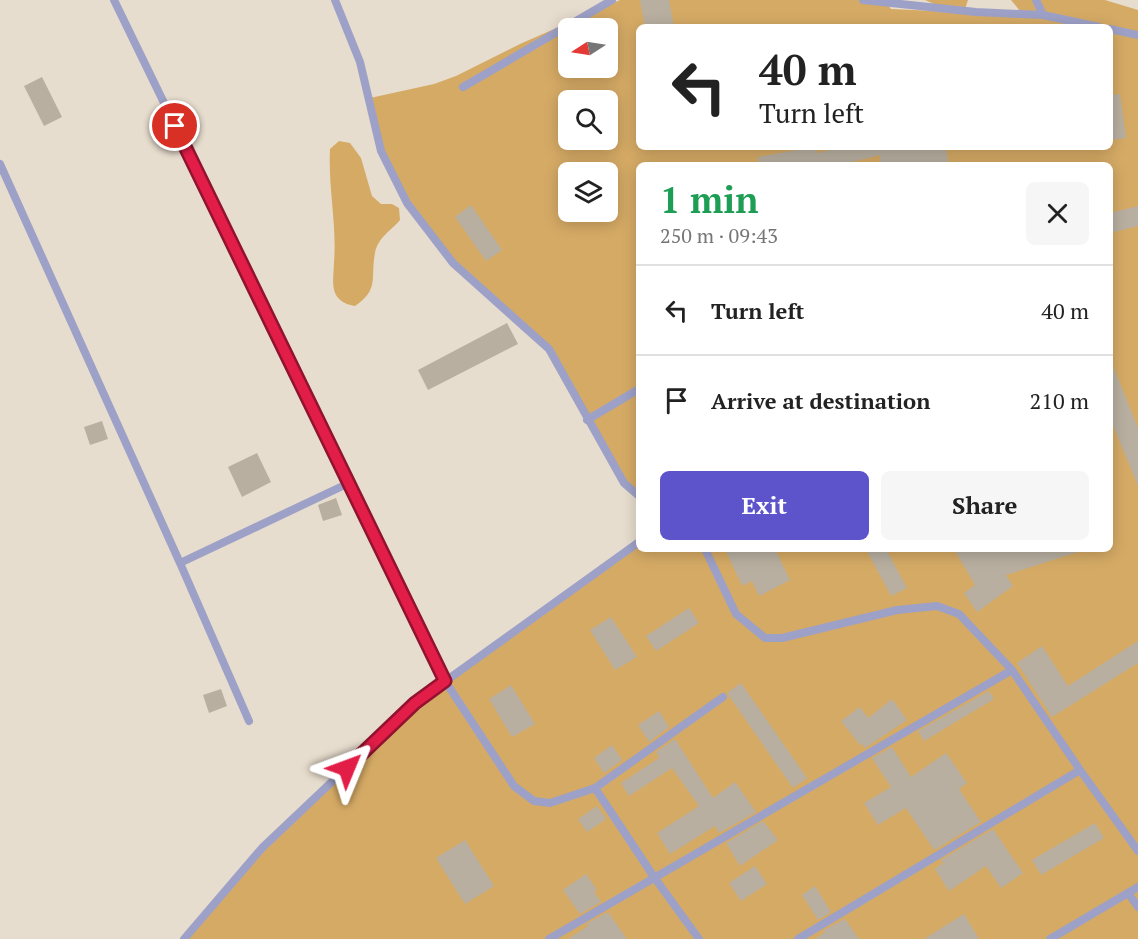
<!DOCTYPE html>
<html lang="en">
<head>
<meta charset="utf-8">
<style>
  :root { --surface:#fff; --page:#f6f6f6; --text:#222; --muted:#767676; --line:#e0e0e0; --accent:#5d54cc }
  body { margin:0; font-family:"PT Serif",serif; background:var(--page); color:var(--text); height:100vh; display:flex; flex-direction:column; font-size:22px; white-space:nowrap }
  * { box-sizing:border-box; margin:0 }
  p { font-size:20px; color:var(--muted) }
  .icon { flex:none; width:33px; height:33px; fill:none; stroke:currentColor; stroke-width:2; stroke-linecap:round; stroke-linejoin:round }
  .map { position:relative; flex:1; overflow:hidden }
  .details { position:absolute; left:636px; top:162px; width:477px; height:390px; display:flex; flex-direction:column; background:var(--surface); border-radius:9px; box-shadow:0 3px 15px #0003 }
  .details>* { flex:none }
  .guide { position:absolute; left:636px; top:24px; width:477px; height:126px; border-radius:9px; box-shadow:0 3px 15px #0003; background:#fff; color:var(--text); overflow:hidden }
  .needle { width:39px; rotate:258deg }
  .tools { position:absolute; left:558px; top:18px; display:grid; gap:12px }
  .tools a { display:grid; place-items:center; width:60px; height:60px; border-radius:9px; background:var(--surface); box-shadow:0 3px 15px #0003; font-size:30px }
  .pin { position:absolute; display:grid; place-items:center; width:51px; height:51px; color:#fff; margin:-26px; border:3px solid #fff; border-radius:50%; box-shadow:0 2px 6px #0007 }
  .me { position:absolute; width:66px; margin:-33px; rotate:46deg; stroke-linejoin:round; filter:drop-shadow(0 0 4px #0008) }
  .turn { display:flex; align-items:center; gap:21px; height:126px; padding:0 24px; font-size:27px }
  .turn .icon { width:78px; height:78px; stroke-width:2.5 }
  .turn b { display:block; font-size:42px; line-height:51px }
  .round { display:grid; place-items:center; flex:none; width:63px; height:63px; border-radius:9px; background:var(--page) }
  .overview { display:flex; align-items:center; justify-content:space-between; height:102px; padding:0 24px }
  h1 { font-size:36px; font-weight:600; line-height:45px; color:#1e9e55 }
  .cta { display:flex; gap:12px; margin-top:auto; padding:12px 24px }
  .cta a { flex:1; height:69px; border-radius:9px; background:var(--accent); color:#fff; font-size:24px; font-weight:600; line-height:69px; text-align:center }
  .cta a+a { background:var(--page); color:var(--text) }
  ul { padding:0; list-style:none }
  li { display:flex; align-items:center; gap:18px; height:90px; padding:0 24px; border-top:2px solid var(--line) }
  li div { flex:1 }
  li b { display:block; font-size:22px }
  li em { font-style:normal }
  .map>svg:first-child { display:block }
  .green { fill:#d5aa65; fill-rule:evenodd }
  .building { fill:#b8afa0 }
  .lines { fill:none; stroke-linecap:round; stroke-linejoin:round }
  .service { stroke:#9ea1c7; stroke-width:8 }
  .route-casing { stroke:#92132f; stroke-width:15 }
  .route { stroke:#e11d48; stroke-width:10 }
</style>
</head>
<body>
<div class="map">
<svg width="1138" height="939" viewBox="0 0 1138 939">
  <rect width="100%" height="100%" fill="#e7ddce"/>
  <path class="green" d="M620 0H885L891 9 936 11 934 4 925 0H968L964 12 1020 11 1011 0H1105L1138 10V939H187L262 848 415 703 639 542V549H1110V165H639V496L624 483 549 349 453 263 407 203 381 151 370 98 434 84 456 76 520 44ZM639 27H1110V147H639ZM568 28H608V68H568ZM568 100H608V140H568ZM568 172H608V212H568Z
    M339 141 350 143 361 158 372 196 381 204H392L399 208 400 220C391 231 378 237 375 253 370 278 380 289 355 306 348 305 340 302 336 295 331 286 334 272 334 262 337 225 328 187 330 149Z"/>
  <path class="building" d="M640 0H669L674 27H645Z
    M42 77 62 117 44 126 24 86Z
    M1120 94 1126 138 1110 140V95Z
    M813 147H816L817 153 842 147H946L949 165H880V155L840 165H759L758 157Z
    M471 205 502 250 486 261 455 217Z
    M1138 206V226L1110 233V213Z
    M507 323 518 344 428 390 418 370Z
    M1111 361 1138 428V486L1110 418Z
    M102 421 108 439 90 445 84 427Z
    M257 453 271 482 242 497 228 467Z
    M336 498 342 515 323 521 318 505Z
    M725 549H775L790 580 759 596 752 581 742 586Z
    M866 549H886L907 588 891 596Z
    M954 549H1077L1078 552 1006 575 1013 586 977 612 964 593 975 585Z
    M689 608 699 623 656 651 646 636Z
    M611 617 637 657 615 670 590 630Z
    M1138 641V663L1052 717 1017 663 1042 646 1068 686Z
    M741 683 807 778 793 788 727 693Z
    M511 685 535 724 512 737 489 699Z
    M221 689 227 706 209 713 203 695Z
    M989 691 994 699 924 741 918 731Z
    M892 699 907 720 865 748 862 744 860 745 841 721 860 707 868 718Z
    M659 711 669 727 649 742 638 725Z
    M675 739 713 798 735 782 756 812 719 833 715 826 670 854 657 833 699 806 672 768 629 796 621 783 659 758 656 752Z
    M612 745 622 760 604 773 594 758Z
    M892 747 911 777 946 753 967 783 959 789 981 822 934 850 906 808 878 825 864 803 891 787 872 758Z
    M597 806 606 819 587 832 578 819Z
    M763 821 778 840 740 866 726 843Z
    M1095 823 1104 838 1041 875 1032 860Z
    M993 829 1023 873 1001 888 986 866 949 891 935 869 943 863 941 860Z
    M465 840 494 886 465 904 436 858Z
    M755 866 767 884 741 901 729 883Z
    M586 874 597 890 594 892 601 902 580 914 563 890Z
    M815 886 831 912 818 920 802 895Z
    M608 912 627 939H568L588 926 586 924Z
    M964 914 979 939H924Z
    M845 919 859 939H815L825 932 824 930Z"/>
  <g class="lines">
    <path class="service" d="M114 0 445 681 514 786 534 801 550 803 595 788 723 697
      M335 0 360 62 381 151 407 203 453 263 549 349 624 483 639 496
      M863 0 976 12 1043 15 1099 27
      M1036 0 1043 15
      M1110 29 1138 35
      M463 87 612 0
      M0 164 180 563 349 483
      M587 420 639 389
      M705 549 736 614 765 638H782L897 610 937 606 959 614 1012 670 1080 770 1138 851
      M180 563 249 721
      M595 788 654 877 699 939
      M1128 893 1138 907
      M184 939 262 848 415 703 639 542
      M549 939 1012 670
      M798 939 1080 770
      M1050 939 1138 887"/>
  </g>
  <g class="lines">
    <g class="route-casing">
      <path id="route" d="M175 126 445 681 415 703 347 768"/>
    </g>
    <use href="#route" class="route"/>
  </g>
</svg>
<div class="tools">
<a><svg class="needle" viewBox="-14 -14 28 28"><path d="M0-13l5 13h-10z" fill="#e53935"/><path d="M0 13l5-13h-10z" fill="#767676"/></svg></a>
<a><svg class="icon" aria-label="search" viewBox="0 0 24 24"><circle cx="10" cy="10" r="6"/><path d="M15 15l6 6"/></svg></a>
<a><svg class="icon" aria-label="layers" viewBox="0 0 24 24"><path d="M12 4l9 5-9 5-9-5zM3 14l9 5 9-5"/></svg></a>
</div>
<div class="pin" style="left:175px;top:126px;background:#d93025"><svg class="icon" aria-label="arrive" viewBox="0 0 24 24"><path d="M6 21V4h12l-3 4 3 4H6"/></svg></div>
<svg class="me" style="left:347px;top:768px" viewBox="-20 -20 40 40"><path d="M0-17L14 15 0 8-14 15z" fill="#e11d48" stroke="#fff" stroke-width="4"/></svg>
<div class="guide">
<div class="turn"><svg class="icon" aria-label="left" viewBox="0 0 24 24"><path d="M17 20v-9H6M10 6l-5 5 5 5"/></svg><div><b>40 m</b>Turn left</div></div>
</div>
<section class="details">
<div class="overview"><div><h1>1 min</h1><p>250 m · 09:43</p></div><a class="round"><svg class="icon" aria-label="close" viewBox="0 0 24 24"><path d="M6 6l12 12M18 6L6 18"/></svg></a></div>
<ul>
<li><svg class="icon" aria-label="left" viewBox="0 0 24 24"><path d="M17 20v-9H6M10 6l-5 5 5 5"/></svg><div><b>Turn left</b></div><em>40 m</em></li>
<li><svg class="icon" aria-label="arrive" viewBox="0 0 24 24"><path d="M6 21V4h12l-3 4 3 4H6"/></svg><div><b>Arrive at destination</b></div><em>210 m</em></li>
</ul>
<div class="cta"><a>Exit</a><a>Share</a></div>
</section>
</div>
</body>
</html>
